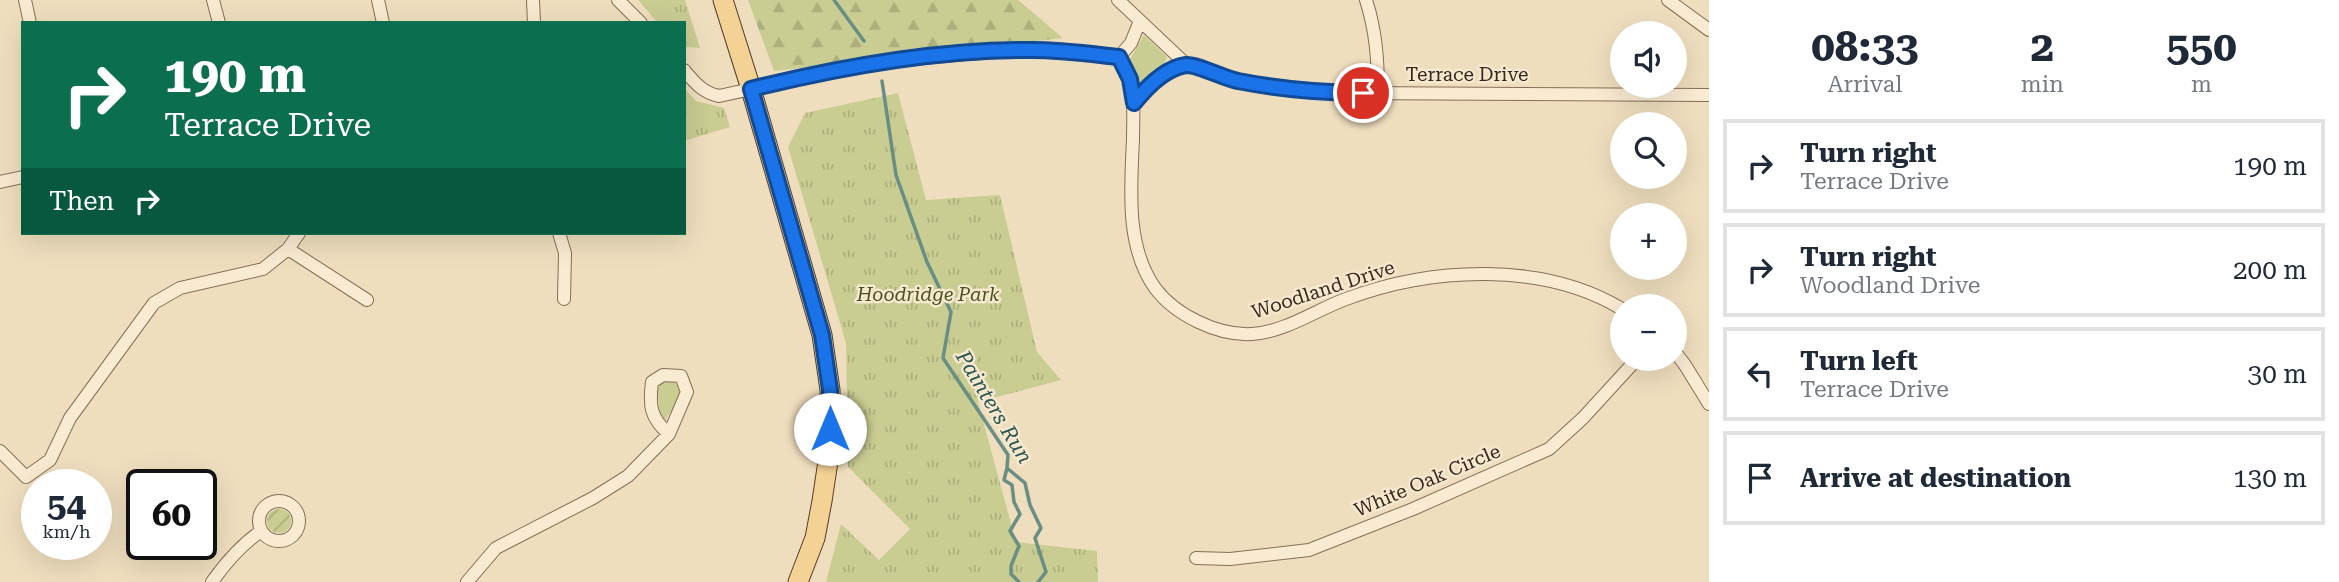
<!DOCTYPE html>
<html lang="en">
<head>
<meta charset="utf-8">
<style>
  :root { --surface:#fff; --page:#f2f2f3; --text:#1f2937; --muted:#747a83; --line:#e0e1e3 }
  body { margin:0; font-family:"Roboto Serif",serif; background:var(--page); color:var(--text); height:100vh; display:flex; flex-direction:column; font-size:26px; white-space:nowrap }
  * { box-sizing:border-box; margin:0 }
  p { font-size:23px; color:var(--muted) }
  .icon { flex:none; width:38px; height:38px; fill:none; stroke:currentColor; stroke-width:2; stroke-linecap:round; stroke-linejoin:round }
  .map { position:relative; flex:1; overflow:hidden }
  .sheet { display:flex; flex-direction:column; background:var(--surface); width:630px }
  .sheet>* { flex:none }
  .guide { position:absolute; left:21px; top:21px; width:665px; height:214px; border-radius:0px; box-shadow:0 7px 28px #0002; background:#0b6e4f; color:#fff; overflow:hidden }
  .fabs { position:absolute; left:1610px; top:21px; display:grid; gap:14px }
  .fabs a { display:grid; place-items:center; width:77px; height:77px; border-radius:50%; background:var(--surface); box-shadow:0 7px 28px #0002; font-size:35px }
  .speed { position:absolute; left:21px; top:469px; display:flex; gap:14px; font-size:35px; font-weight:700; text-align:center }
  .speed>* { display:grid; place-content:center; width:91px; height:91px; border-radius:50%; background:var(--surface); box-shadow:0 7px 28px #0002; line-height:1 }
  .speed small { font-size:18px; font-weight:400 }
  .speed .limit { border:4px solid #111; border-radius:10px; background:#fff; color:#111 }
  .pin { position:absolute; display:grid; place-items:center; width:60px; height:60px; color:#fff; margin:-30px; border:4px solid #fff; border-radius:50%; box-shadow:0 2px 7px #0007 }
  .me { position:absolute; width:77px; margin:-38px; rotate:0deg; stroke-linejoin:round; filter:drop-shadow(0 0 5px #0008) }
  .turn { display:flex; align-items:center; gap:24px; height:147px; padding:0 28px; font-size:32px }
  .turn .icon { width:91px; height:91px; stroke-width:2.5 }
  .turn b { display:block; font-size:49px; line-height:60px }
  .then { display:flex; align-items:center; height:66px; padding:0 28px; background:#0003; gap:14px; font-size:26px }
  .eta { display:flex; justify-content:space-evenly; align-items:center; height:119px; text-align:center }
  .eta b { font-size:42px; font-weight:700; line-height:49px }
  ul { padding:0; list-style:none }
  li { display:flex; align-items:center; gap:21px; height:94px; margin:0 14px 10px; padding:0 14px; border:4px solid var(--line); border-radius:0px }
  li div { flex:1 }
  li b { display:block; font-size:26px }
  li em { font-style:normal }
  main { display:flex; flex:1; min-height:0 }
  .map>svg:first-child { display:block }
  .grass { fill:#c9cd92 }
  .forest { fill:url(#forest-firs) }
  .park { fill:url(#park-tufts) }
  .garden { fill:url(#garden-furrows) }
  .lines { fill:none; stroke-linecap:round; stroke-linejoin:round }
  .stream { stroke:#698e83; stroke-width:3.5 }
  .street-casing { stroke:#876e57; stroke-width:14 }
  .primary-casing { stroke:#543c2b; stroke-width:21 }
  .street { stroke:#f9ebd1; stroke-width:12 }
  .primary { stroke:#f4d194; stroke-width:19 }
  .route-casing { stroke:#114b97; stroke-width:18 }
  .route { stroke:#1a73e8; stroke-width:12 }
  .labels { text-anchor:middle; stroke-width:5; stroke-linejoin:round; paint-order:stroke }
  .street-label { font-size:19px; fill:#36271c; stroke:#f6e8ce }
  .park-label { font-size:19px; font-style:italic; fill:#495322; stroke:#f6e8ce }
  .water-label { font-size:21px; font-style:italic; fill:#2a5651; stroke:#f6e8ce }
</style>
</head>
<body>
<main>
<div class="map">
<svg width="1709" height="582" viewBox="0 0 1709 582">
  <defs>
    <pattern id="forest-firs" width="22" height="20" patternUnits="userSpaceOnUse" patternTransform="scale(1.75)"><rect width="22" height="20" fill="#c9cd92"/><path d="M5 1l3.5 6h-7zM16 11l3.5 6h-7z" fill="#adb07d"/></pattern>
    <pattern id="park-tufts" width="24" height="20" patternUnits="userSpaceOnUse" patternTransform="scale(1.75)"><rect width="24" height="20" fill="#c9cd92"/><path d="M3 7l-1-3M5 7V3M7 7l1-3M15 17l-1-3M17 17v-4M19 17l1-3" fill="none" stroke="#adb07d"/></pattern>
    <pattern id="garden-furrows" width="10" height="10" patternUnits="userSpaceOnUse" patternTransform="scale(1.75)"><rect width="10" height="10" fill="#c9cd92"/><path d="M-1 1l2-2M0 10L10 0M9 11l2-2" fill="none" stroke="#adb07d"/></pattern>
  </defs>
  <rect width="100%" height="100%" fill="#efdebe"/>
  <path class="grass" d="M1144 35 1167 57 1163 67 1138 85 1129 61Z
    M671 380C689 390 672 408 665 421L660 420 657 387 661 382Z"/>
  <path class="forest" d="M748 0H1018L1063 38 774 71Z"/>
  <path class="park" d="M638 0H685L700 48 684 47V23H658Z
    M684 88 696 101 724 108 730 127 684 141Z
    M898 93 926 200 1000 195 1037 352 1061 380 978 402 1016 542 1097 551 1098 582H826L841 524 879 560 910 529 848 467 846 343 788 147 805 113Z"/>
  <path class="garden" d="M267 521a12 12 0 1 1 24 0a12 12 0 1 1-24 0Z"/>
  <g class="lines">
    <path class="stream" d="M834 0 864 41
      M882 81 896 175 927 262 951 312 943 358 1008 455 1007 468 1025 483 1030 505 1041 528 1035 538 1046 572 1038 582
      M1007 468 1004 480 1012 485 1014 502 1020 514 1010 531 1019 546 1011 566V574L1019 582"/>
    <g class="street-casing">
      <path id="street" d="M25 0 30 23
        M213 0 219 23
        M378 0 383 23
        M533 0 534 23
        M618 0 641 23
        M1118 0 1187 65 1234 81 1296 91 1348 93 1709 95
        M1366 0C1376 31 1378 60 1378 93
        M1668 0 1709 30
        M1119 57C1123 65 1128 73 1130 81 1135 100 1133 120 1133 139 1131 187 1125 246 1155 288 1175 315 1218 336 1252 334 1285 332 1316 310 1346 299 1431 267 1543 261 1622 309
        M1119 57 1131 43 1140 21
        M684 70C695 83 703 93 719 96L871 63 966 54 1032 50 1119 57
        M1134 103C1149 85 1165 73 1187 65
        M0 182 23 177
        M559 233 565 253 564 299
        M288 249 367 300
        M1675 352 1685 365 1709 404
        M0 451 26 477 50 460 70 418 154 303 180 288 263 269 288 249 299 233
        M259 521a20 20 0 1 1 40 0a20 20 0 1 1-40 0Z
        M1196 558 1230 559 1309 550 1413 509 1549 449 1583 418 1637 359
        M212 582C226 562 241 545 261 531
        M467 582 496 548 593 498 628 476 669 434 687 392 681 376 663 375 652 382C649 405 650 418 669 434"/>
    </g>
    <g class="primary-casing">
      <path id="primary" d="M723 0 751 89 822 335 830 390V448L822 501 815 538 798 582"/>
    </g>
    <use href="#street" class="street"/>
    <use href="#primary" class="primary"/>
  </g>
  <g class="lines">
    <g class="route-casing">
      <path id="route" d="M830 429V390L822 335 751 89C840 67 941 49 1033 50 1062 50 1090 54 1119 57L1130 79 1134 103C1146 88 1165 68 1186 65 1197 64 1225 79 1238 81 1279 89 1321 93 1363 93"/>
    </g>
    <use href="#route" class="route"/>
  </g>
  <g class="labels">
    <g class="street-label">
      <text x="1467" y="81">Terrace Drive</text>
      <text transform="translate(1323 289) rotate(-18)" y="7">Woodland Drive</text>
      <text transform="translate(1427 480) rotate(-23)" y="7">White Oak Circle</text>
    </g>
    <g class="park-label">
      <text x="928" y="301">Hoodridge Park</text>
    </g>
    <g class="water-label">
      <text transform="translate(994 407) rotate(59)" y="7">Painters Run</text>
    </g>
  </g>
</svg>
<div class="fabs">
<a><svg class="icon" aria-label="sound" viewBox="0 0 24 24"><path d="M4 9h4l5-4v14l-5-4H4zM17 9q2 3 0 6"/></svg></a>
<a><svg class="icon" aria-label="search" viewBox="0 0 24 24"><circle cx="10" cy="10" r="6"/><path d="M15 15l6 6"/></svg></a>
<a>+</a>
<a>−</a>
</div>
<div class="speed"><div>54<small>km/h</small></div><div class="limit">60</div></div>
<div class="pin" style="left:1363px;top:93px;background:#d93025"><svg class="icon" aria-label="arrive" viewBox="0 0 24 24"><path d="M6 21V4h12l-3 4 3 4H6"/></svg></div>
<svg class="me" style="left:830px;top:429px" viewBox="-20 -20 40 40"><circle r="19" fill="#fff"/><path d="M0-13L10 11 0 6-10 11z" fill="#1a73e8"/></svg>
<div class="guide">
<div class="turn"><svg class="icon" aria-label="right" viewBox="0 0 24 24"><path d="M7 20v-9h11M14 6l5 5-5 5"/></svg><div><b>190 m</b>Terrace Drive</div></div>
<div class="then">Then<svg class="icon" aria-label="right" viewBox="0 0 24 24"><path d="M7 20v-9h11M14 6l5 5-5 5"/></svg></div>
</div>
</div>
<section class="sheet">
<div class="eta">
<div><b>08:33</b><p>Arrival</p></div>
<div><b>2</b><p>min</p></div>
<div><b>550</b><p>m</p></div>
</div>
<ul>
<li><svg class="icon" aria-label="right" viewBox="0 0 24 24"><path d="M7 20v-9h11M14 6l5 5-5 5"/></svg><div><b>Turn right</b><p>Terrace Drive</p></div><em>190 m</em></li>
<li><svg class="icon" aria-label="right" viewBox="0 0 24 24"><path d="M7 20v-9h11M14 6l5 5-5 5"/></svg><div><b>Turn right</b><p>Woodland Drive</p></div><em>200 m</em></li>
<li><svg class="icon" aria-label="left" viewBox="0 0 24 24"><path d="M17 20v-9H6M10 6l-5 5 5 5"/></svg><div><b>Turn left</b><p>Terrace Drive</p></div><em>30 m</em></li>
<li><svg class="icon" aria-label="arrive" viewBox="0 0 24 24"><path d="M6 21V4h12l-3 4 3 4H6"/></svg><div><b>Arrive at destination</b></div><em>130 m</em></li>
</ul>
</section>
</main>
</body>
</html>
